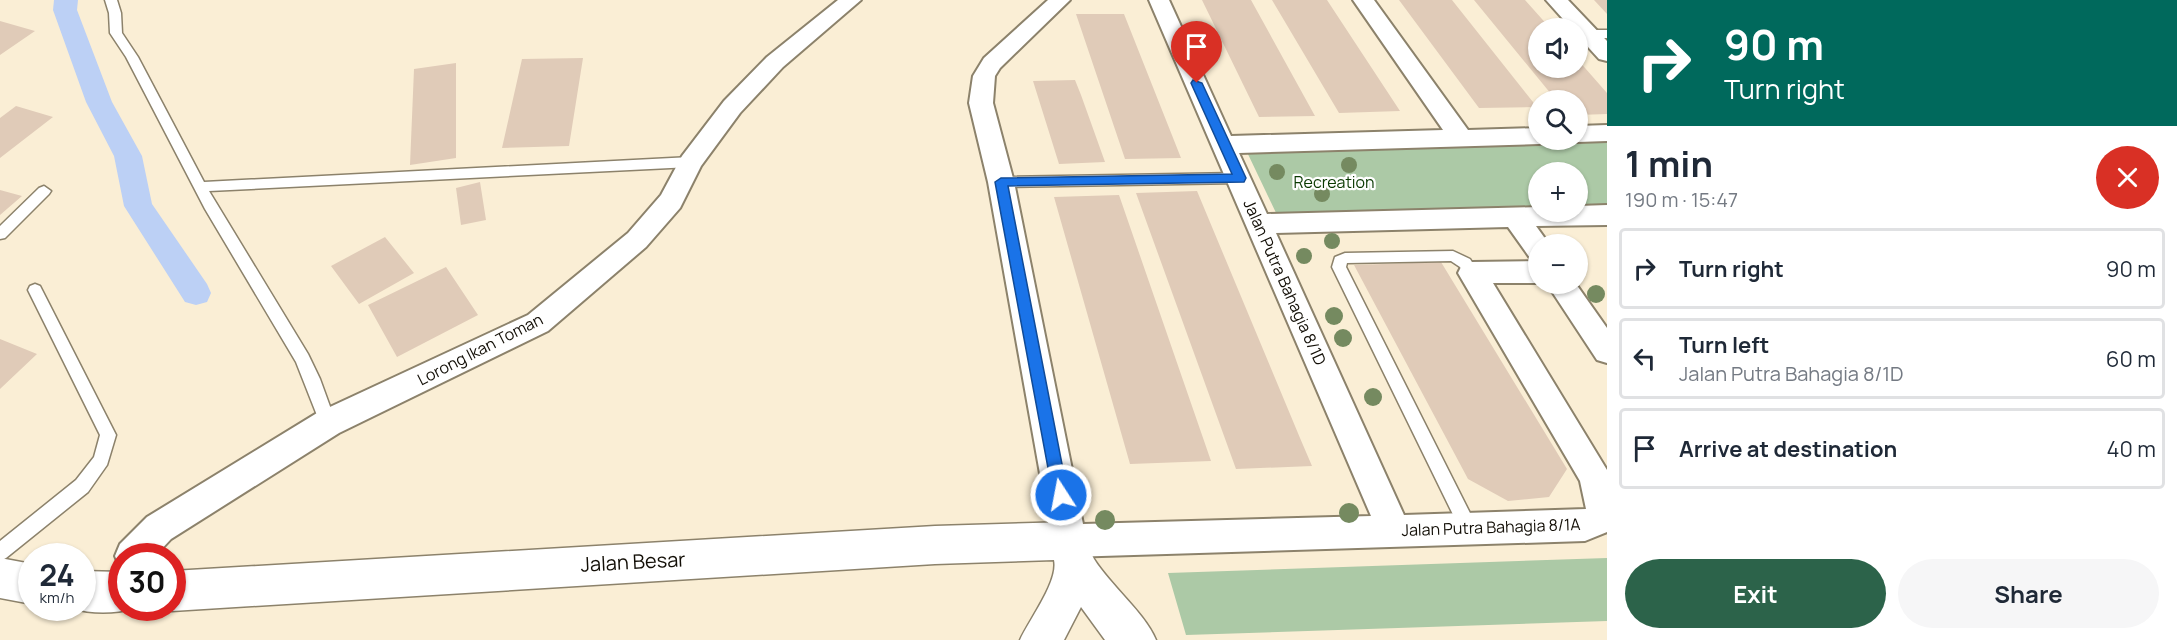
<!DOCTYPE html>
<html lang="en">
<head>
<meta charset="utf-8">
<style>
  :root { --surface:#fff; --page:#f6f6f7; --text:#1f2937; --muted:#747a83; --line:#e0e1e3; --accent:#2c634a }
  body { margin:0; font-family:Manrope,sans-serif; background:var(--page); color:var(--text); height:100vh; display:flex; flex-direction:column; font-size:22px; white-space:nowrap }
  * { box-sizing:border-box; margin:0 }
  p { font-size:20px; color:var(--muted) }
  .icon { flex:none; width:33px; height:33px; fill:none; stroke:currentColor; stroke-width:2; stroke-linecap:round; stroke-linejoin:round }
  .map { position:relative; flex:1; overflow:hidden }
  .drawer { display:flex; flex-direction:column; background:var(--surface); width:570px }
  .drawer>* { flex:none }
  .hud { background:#00695c; color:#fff; overflow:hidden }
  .buttons { position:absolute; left:1528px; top:18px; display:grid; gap:12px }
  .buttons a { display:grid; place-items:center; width:60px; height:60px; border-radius:50%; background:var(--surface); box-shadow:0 2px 4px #0004; font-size:30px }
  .speed { position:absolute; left:18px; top:543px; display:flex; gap:12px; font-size:30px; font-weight:700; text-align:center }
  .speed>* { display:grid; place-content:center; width:78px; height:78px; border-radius:50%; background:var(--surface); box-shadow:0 2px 4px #0004; line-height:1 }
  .speed small { font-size:15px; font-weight:400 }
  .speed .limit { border:9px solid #d22; background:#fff; color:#111 }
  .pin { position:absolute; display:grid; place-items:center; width:51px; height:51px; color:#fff; margin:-62px -26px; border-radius:50% 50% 50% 0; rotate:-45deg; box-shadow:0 0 6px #0007 }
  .pin .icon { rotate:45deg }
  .me { position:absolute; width:66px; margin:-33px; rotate:349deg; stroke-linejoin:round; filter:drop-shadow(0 0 4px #0008) }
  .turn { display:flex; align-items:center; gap:21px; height:126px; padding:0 18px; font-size:27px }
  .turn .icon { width:78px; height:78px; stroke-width:2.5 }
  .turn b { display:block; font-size:42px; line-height:51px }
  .round { display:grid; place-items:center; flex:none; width:63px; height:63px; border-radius:32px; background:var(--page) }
  .headline { display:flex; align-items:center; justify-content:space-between; height:102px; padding:0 18px }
  h1 { font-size:36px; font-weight:700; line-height:45px }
  .primary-button { display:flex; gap:12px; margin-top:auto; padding:12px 18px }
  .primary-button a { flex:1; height:69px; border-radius:36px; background:var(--accent); color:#fff; font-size:24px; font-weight:700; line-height:69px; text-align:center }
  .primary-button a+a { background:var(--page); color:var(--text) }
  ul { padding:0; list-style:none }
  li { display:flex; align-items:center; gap:18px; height:81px; margin:0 12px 9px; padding:0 6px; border:3px solid var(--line); border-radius:6px }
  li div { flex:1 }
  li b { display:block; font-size:22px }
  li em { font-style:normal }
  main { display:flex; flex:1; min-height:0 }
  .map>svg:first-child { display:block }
  .green { fill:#acc9a6 }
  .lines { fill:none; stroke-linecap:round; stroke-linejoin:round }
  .canal { fill:#bcd0f5; fill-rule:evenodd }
  .building { fill:#e0cbb8 }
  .service-casing { stroke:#8c826b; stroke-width:3 }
  .minor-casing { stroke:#8c826b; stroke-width:4 }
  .tertiary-casing { stroke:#8c826b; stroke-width:3 }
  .service { fill:#fff; fill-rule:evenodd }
  .minor { fill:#fff; fill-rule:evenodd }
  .tertiary { fill:#fff; fill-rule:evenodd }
  .tree { fill:#758a60 }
  .route { fill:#1a73e8; stroke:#114b97; stroke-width:1.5 }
  .labels { text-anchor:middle; stroke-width:4.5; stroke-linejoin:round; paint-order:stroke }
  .park-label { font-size:16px; fill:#093900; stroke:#fff }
  .street-label { font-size:16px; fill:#120e06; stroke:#fff }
  .near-street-label { font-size:20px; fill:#120e06; stroke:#fff }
</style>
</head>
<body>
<main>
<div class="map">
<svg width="1607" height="640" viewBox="0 0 1607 640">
  <rect width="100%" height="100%" fill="#faeed5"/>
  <path class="green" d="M1607 141V207L1578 208V172H1539V209L1278 217 1246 150Z
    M1607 558V621L1186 635 1168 573Z"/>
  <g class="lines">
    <path class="canal" d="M54 0H78L77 10 112 102 142 156 152 204 207 284 211 293 207 302 196 305 185 302 124 206 114 156 86 102 53 10Z"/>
  </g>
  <path class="building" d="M1202 0H1251L1315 116 1259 117Z
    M1272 0H1327L1400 111 1339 113Z
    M1399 0H1452L1537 107 1479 108Z
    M1474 0H1525L1550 28H1539V68H1578V60L1607 93V114L1578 115V100H1556Z
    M1594 0H1607V14Z
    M1076 14H1124L1181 158 1125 159Z
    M0 21 35 31 0 55Z
    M583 58 569 146 502 148 522 59Z
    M456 63V158L410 165 414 69Z
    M1075 80 1081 95 1105 162 1059 164 1033 81Z
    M16 106 53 117 0 158V118Z
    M480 182 486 220 461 225 456 188Z
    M0 190 22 196 0 215Z
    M1197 191 1300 438 1312 466 1236 469 1136 193Z
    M1119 195 1184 383 1211 461 1130 464 1054 197Z
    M385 237 414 273 359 304 331 266Z
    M1441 262 1567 469 1549 497 1508 501 1468 479 1354 265Z
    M446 267 478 315 397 357 368 305Z
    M0 339 37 354 0 389Z"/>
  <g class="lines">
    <g class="service-casing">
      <path id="service" d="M105 0H117L121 13 122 33 138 57 204 182 691 157 698 162 691 167 209 191 308 354 320 379 336 423 334 428 328 430 322 428 296 362 205 209 126 57 110 33 109 13Z
        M1607 30V38H1588L1582 34 1588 30Z
        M1240 173 1247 178 1240 183 1001 187 994 182 1001 177Z
        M44 186 51 191 49 194 5 238 0 239V226L39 188Z
        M1453 251 1470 259 1479 273 1477 277H1467L1460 267 1451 261 1347 263 1346 267 1475 523 1478 529 1475 535 1469 537 1463 535 1332 267 1335 257 1345 253Z
        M35 284 40 286 116 435 107 465 88 492 6 558 0 561V541L76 480 94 457 100 435 28 290 30 286Z"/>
    </g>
    <g class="minor-casing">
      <path id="minor" d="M838 0H861L783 67 740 113 701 166 680 208 646 247 548 331 339 433 171 539 155 556H122L120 568 115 556 120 544 147 517 317 413 528 315 628 233 661 195 682 156 724 101 767 57Z
        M1048 0H1070L1000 68 995 76 993 103 1014 182 1083 524 1371 516 1149 0H1169L1231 136 1443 130 1353 0H1374L1468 130 1539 128V140H1549L1548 142 1539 144 1239 153 1267 214 1539 207V212H1578V206L1607 205V225L1536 226 1549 244H1539V261L1530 258 1508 227 1276 233 1404 515 1586 509 1580 481 1458 273 1462 265 1472 262 1539 261V283H1493L1607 470V532L1585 541 1069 557 1057 552 1052 541 988 182 969 103 973 76 984 58Z
        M1546 0H1568L1607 41V61L1599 59 1578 36V28H1571Z
        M1607 125V141L1578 142 1569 140H1578V126Z
        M1547 284H1576L1607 328V363L1597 360Z"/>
    </g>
    <g class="tertiary-casing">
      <path id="tertiary" d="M1069 522 1083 528C1087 537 1089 550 1094 559 1110 585 1145 613 1156 640H1105L1081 607 1064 640H1020C1029 620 1059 581 1054 560L935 564 172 611 163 608H172V571L935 526Z
        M0 558 32 564V604L0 598Z
        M82 571 122 572V608H133C116 614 90 614 73 608H82Z"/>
    </g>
    <use href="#service" class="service"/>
    <use href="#minor" class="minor"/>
    <use href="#tertiary" class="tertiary"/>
  </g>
  <g class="tree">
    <circle cx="1349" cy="165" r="8"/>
    <circle cx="1277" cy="172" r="8"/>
    <circle cx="1322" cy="194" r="8"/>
    <circle cx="1332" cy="241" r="8"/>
    <circle cx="1304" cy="256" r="8"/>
    <circle cx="1596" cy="294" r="9"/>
    <circle cx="1334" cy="316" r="9"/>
    <circle cx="1343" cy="338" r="9"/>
    <circle cx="1373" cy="397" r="9"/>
    <circle cx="1349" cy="513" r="10"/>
    <circle cx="1105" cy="520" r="10"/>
  </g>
  <path class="route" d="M1193 80 1202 83 1246 178 1244 182 1008 186 1068 495 1066 500 1061 503 1055 500 1053 495 995 182 1001 178 1232 174 1191 83Z"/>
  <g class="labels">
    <g class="park-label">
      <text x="1334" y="188">Recreation</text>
    </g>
    <g class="street-label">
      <text transform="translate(1285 282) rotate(66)" y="6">Jalan Putra Bahagia 8/1D</text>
      <text transform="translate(480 349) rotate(-27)" y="6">Lorong Ikan Toman</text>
      <text transform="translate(1491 527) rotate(-2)" y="6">Jalan Putra Bahagia 8/1A</text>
    </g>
    <g class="near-street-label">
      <text transform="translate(633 562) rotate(-3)" y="7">Jalan Besar</text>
    </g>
  </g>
</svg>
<div class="buttons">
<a><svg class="icon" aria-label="sound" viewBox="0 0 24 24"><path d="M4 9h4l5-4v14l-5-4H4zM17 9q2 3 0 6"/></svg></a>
<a><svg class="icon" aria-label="search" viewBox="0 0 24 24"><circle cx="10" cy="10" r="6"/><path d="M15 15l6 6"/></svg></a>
<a>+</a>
<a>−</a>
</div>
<div class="speed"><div>24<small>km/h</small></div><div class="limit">30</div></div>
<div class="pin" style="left:1197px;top:83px;background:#d93025"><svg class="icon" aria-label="arrive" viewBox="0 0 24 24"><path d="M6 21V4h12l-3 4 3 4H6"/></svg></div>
<svg class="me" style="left:1061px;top:495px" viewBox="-20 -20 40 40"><circle r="17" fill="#1a73e8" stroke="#fff" stroke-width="3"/><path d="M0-11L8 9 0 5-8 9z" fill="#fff"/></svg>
</div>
<section class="drawer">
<div class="hud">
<div class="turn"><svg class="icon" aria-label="right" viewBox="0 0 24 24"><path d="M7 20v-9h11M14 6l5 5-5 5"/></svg><div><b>90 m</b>Turn right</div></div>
</div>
<div class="headline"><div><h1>1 min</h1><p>190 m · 15:47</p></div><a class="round" style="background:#d93025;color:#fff"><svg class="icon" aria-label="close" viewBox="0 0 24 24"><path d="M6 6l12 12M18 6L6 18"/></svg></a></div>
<ul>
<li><svg class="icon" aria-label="right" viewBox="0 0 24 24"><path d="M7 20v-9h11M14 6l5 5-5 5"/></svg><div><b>Turn right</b></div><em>90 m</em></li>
<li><svg class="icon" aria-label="left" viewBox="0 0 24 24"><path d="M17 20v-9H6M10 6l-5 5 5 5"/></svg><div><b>Turn left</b><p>Jalan Putra Bahagia 8/1D</p></div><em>60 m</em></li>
<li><svg class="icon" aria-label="arrive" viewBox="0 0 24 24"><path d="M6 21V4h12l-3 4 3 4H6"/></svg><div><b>Arrive at destination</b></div><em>40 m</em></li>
</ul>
<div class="primary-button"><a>Exit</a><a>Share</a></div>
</section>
</main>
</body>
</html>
